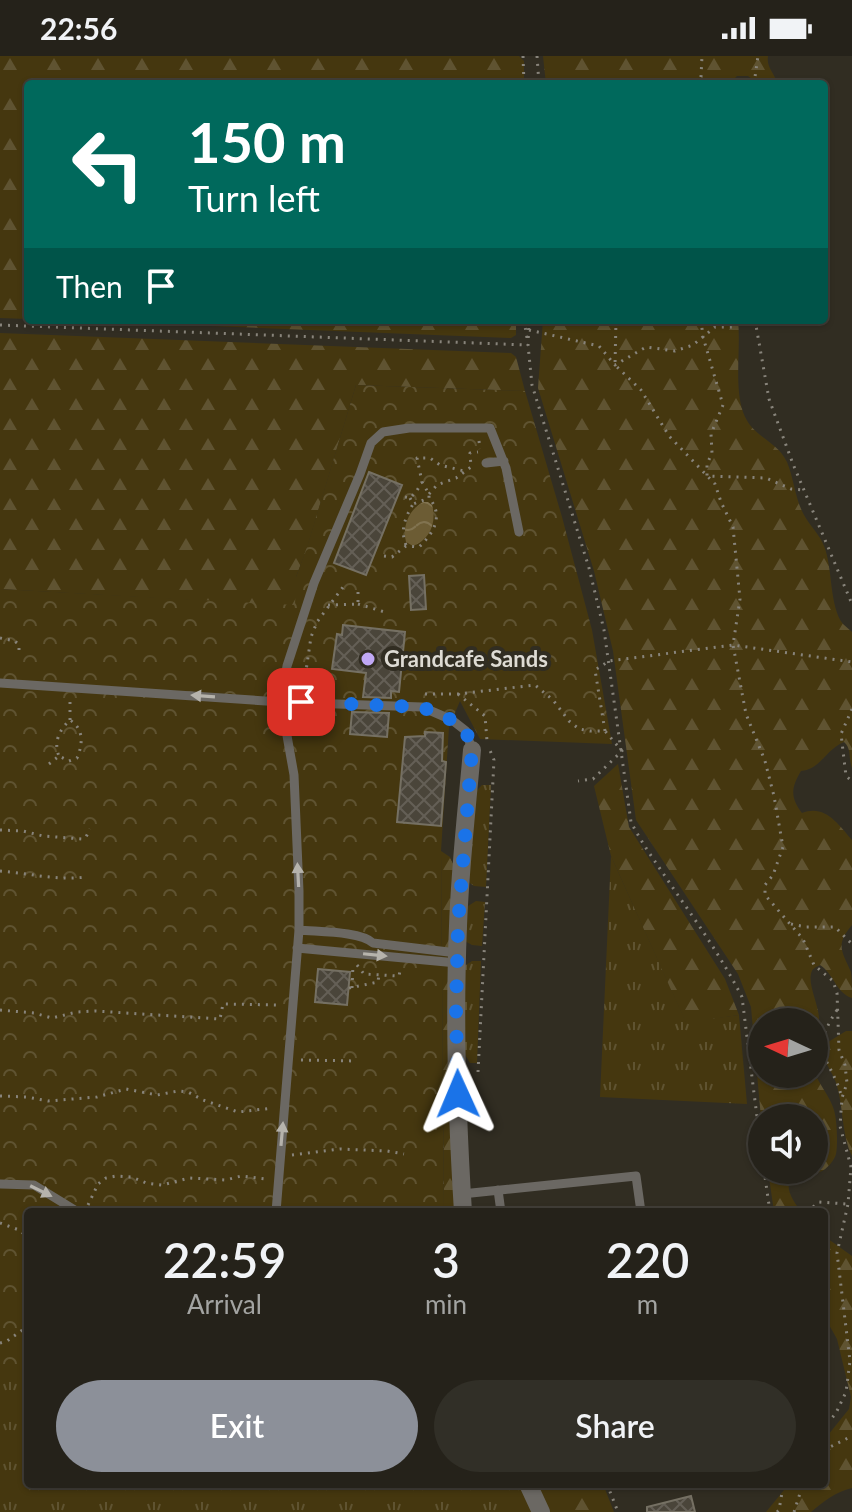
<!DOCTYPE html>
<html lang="en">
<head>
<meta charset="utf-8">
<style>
  :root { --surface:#25221a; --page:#312f27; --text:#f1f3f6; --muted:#a3a4a2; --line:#423f39; --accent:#8c9099 }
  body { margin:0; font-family:Lato,sans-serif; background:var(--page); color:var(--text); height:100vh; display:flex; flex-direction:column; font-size:30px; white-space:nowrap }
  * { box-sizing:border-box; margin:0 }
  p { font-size:26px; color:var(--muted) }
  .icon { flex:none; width:44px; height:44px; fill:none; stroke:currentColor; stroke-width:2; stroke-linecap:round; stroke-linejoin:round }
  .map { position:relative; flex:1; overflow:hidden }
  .panel { position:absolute; left:24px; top:1152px; width:804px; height:280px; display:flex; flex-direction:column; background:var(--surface); border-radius:8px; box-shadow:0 2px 6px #0004,0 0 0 2px var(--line) }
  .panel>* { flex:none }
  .top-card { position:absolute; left:24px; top:24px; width:804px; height:244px; border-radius:8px; box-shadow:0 2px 6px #0004,0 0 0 2px var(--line); background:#00695c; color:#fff; overflow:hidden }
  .needle { width:52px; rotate:274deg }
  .tools { position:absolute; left:748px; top:952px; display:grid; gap:16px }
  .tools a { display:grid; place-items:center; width:80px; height:80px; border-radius:50%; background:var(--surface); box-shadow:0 2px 6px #0004,0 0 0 2px var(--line); font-size:40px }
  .pin { position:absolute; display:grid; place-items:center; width:68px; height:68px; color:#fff; margin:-34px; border-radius:16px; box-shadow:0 4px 12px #0006 }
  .me { position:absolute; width:88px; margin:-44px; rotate:359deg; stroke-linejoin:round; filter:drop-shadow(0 0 6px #0008) }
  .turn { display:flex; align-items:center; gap:28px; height:168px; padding:0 32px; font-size:36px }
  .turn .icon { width:104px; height:104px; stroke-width:2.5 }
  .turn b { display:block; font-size:56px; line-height:68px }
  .then { display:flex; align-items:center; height:76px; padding:0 32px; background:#0003; gap:16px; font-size:30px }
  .eta { display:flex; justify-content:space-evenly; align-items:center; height:136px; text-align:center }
  .eta b { font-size:48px; font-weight:600; line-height:56px }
  .button { display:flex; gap:16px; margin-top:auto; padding:16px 32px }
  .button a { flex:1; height:92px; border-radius:48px; background:var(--accent); color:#fff; font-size:32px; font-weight:600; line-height:92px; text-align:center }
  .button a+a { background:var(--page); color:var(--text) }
  .status { display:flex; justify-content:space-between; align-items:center; height:56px; padding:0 40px; background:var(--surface); direction:ltr }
  .status svg { height:22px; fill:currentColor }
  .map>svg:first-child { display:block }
  .grass { fill:url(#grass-tufts) }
  .forest { fill:url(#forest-firs) }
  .park { fill:url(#park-crowns) }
  .water { fill:url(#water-waves) }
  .building { fill:url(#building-cross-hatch); stroke:#757063; stroke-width:2 }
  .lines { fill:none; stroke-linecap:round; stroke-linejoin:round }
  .path { stroke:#88847b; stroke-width:3; stroke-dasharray:2 6; stroke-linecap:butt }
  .lane { stroke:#6b6863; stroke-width:9 }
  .street { stroke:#6b6863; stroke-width:18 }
  .oneway { fill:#b6b3ac }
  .route { stroke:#1a73e8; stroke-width:14; stroke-dasharray:0 25.2 }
  .poi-dot { fill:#c0a8f4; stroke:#312d22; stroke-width:3 }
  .labels { text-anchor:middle; stroke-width:8; stroke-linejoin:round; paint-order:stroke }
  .poi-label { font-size:22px; font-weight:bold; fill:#dedbd4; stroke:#312d22; text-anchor:start }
</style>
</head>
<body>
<div class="status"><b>22:56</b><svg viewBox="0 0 49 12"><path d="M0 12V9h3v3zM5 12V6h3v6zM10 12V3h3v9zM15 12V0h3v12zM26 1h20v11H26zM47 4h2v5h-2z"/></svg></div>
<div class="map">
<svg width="852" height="1456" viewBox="0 0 852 1456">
  <defs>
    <pattern id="grass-tufts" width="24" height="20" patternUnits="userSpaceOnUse" patternTransform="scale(2)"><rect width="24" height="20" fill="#45370f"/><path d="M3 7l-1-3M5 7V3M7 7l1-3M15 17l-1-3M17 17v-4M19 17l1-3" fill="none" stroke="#5f5331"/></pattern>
    <pattern id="forest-firs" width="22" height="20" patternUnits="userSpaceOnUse" patternTransform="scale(2)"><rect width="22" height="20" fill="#45370f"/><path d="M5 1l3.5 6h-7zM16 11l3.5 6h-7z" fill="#5f5331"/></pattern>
    <pattern id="park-crowns" width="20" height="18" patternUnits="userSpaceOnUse" patternTransform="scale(2)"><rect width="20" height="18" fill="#45370f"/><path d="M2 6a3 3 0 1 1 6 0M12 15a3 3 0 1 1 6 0" fill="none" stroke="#5f5331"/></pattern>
    <pattern id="water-waves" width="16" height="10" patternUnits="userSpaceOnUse" patternTransform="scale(2)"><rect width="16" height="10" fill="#6c5c34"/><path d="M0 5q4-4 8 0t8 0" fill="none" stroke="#817350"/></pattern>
    <pattern id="building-cross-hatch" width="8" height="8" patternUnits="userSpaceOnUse" patternTransform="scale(2)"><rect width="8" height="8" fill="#4a453a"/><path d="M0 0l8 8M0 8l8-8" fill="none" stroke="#645f56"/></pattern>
  </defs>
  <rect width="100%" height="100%" fill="#312d22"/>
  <path class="grass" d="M482 729H491L486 831 474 830 467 825 475 736Z
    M611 800 686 966 739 959 747 1048 600 1041Z
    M476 845 485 846 482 890 472 889 463 884 465 852Z
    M472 905H481L477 1007H470L464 997 463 911Z
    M0 1319H28V1428H522L535 1456H0Z"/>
  <path class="forest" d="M0 0H519L524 5V28H28V263L0 262Z
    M543 0H768C766 12 775 17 777 28H759L748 20H737L729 28H546Z
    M61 264H516V279L511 282Z
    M543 264H738C741 293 734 329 743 356 752 382 776 383 787 406 794 423 795 443 804 459 810 470 820 479 824 490 833 512 829 550 843 568 846 571 849 573 852 576V712C848 702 852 693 844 686 826 693 821 713 801 715 791 732 790 741 802 757 825 748 838 768 852 784V869C835 889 842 895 851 916 852 923 852 934 852 942 836 937 834 918 820 909 815 912 812 912 811 918 808 929 819 950 819 963 820 976 816 989 814 1002V966H762V1018H814V1015C819 1029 830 1040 834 1054 837 1064 838 1088 836 1098 834 1105 827 1113 820 1116 814 1118 807 1116 801 1117 778 1122 792 1145 802 1156H774L768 1114H814V1062H762V1073L751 951 738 918 636 764 613 595 594 515 538 332Z
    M0 277 511 297 516 301 525 335 356 329 307 492 296 521V550L0 533Z
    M618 708 629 771 725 923 739 959 686 967 611 800 594 730Z
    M441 795 450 801 454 810 456 1156H444Z
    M846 975H852V1100C841 1078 844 1048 835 1024 829 1010 821 1003 825 988Z
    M824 1180 852 1200V1432C835 1436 824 1445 811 1456H766L789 1428H824V1384L849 1353 851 1341 837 1283 824 1260Z
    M537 1428H603L614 1456H550Z"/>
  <path class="park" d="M356 329 525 335 562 461 592 574 612 688 480 683 460 645 449 671 441 795 444 1156H28V1319H0V533L295 549 296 521 307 491Z"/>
  <path class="water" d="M423 446H428L432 449C437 466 430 484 413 490L406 486C402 470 409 454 423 446Z"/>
  <path class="building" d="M369 416 402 429 366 519 334 507Z
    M424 519 426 553 411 554 409 520Z
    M343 569 405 576 399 636 391 635V642L363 641 366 617 332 613 337 578 342 579Z
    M352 656 389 657 387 681 350 678Z
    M425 676 443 677 442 705 446 706 441 770 397 766 405 681 425 680Z
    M318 913 350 916 347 949 315 946Z
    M691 1440 695 1456H647V1451Z"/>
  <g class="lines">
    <path class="path" d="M523 0 524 28
      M537 0 539 28
      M697 28 701 21 702 0
      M754 28 758 0
      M524 264 527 282
      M529 264 528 289 532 329 589 512 604 574 631 766C643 790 660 812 675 835 699 869 723 904 742 941L762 1101
      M616 264 615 309 641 334 669 380 715 428 721 446 733 471 740 543 733 589 746 658 765 705 774 740 783 791 773 819 765 829V839L803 883 814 909 833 925 837 937 839 994 845 1009 847 1027 842 1042 840 1070 851 1111 848 1148 837 1197 850 1305 846 1336 836 1357 824 1372
      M701 264 703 281 723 349 711 378 712 397 707 408V420L766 422 791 433 804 434
      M755 264 769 343 793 408 852 548
      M0 269 528 289
      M529 274 599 290 615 309 646 291 675 295 693 289 715 271H732L743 264
      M479 385 480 393
      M429 438 437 429 456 422 471 411 470 397 478 396
      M405 441 410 442 416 436 422 426 417 402H430L440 409 464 415
      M410 442 413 448 429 442V438L422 426
      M406 489C400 474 405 462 413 448
      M384 500 392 501 406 490 419 491C434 477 444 459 429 442
      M358 548 388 557
      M328 549 358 548V532
      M0 582 15 585 19 589V597H16
      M303 635 311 581 317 566 346 527
      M425 638H458L535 629 553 644 569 665 579 673 590 675H605L622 695 593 723 578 725
      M458 638 485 660 487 685
      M852 653 841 678 846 720 852 725
      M70 664V643
      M605 675 595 614 609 605 733 589 852 606
      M49 708 59 700 69 705 77 702C83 688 84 673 70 664 60 673 53 686 59 700
      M0 774 23 775 43 780 82 783 86 781 90 773
      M0 815C28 817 57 825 85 821
      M791 868 806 871H835L852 888
      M357 909 364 918 399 920 400 915
      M349 932 378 926 379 918
      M352 932 353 908
      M0 954 34 957 52 962 77 956 95 955 220 963 223 948 280 949
      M837 954C807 1000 831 1000 842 1042
      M301 1004 357 1005
      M478 1016 494 704 489 692
      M0 1040 27 1041 48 1045 97 1041 126 1033 157 1039 178 1035 188 1036 203 1044 238 1056 273 1052
      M292 1099 340 1093 387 1095 404 1098
      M764 1114 770 1156
      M88 1149 98 1128 106 1122 116 1120 132 1121 146 1127 162 1129 189 1122 226 1124 241 1120 266 1123
      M807 1156 819 1146 847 1148
      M0 1167 19 1174 28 1181
      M0 1287 7 1285 28 1270
      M824 1394 852 1380
      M607 1428 618 1456
      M777 1456 779 1454 783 1431 785 1428
      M794 1456 803 1428"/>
    <path class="lane" d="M486 407 504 405
      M0 627 281 646 422 651 452 664 466 675 472 694
      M299 874C317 876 360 875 373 887L457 897
      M297 892 457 907
      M0 1128 34 1129 78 1156
      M498 1134 501 1156
      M462 1138 636 1120 641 1156
      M276 1156 299 874V835L294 719 281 646 287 610 314 527 360 418 371 387 383 376 409 372H490L506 412 519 476"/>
    <path class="street" d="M463 1156C457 1061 454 965 458 870 460 811 467 752 472 694
      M528 1428 541 1456"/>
  </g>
  <defs><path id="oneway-solid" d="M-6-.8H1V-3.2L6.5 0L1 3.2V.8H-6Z" transform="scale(2)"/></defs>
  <g class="oneway">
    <use href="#oneway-solid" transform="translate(203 640) rotate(-176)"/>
    <use href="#oneway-solid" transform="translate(298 819) rotate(-93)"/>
    <use href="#oneway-solid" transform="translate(375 899) rotate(6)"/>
    <use href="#oneway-solid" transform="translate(282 1078) rotate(-85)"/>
    <use href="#oneway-solid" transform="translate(41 1135) rotate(26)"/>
  </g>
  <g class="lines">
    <path class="route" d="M301 646 422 651 452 664 466 675 472 694 458 869 456 958 458 1038"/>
  </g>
  <circle class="poi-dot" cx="368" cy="603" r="8"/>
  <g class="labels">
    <g class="poi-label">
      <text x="384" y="611">Grandcafe Sands</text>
    </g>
  </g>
</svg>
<div class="tools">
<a><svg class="needle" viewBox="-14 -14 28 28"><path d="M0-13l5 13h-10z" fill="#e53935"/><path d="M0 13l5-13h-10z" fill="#a3a4a2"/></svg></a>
<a><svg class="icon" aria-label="sound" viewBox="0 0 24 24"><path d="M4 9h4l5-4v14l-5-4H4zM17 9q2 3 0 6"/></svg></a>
</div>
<div class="pin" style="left:301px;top:646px;background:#d93025"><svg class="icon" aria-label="arrive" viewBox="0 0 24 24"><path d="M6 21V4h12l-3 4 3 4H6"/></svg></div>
<svg class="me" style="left:458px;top:1038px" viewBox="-20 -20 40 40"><path d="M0-17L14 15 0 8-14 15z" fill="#1a73e8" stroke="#fff" stroke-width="4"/></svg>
<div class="top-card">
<div class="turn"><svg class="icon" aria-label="left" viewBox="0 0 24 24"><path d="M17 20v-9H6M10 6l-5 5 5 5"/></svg><div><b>150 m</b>Turn left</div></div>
<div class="then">Then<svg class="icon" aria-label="arrive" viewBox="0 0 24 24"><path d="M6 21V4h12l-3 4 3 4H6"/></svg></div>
</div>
<section class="panel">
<div class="eta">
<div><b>22:59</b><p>Arrival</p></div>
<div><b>3</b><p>min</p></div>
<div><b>220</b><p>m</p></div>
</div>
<div class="button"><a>Exit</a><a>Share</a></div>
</section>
</div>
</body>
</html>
